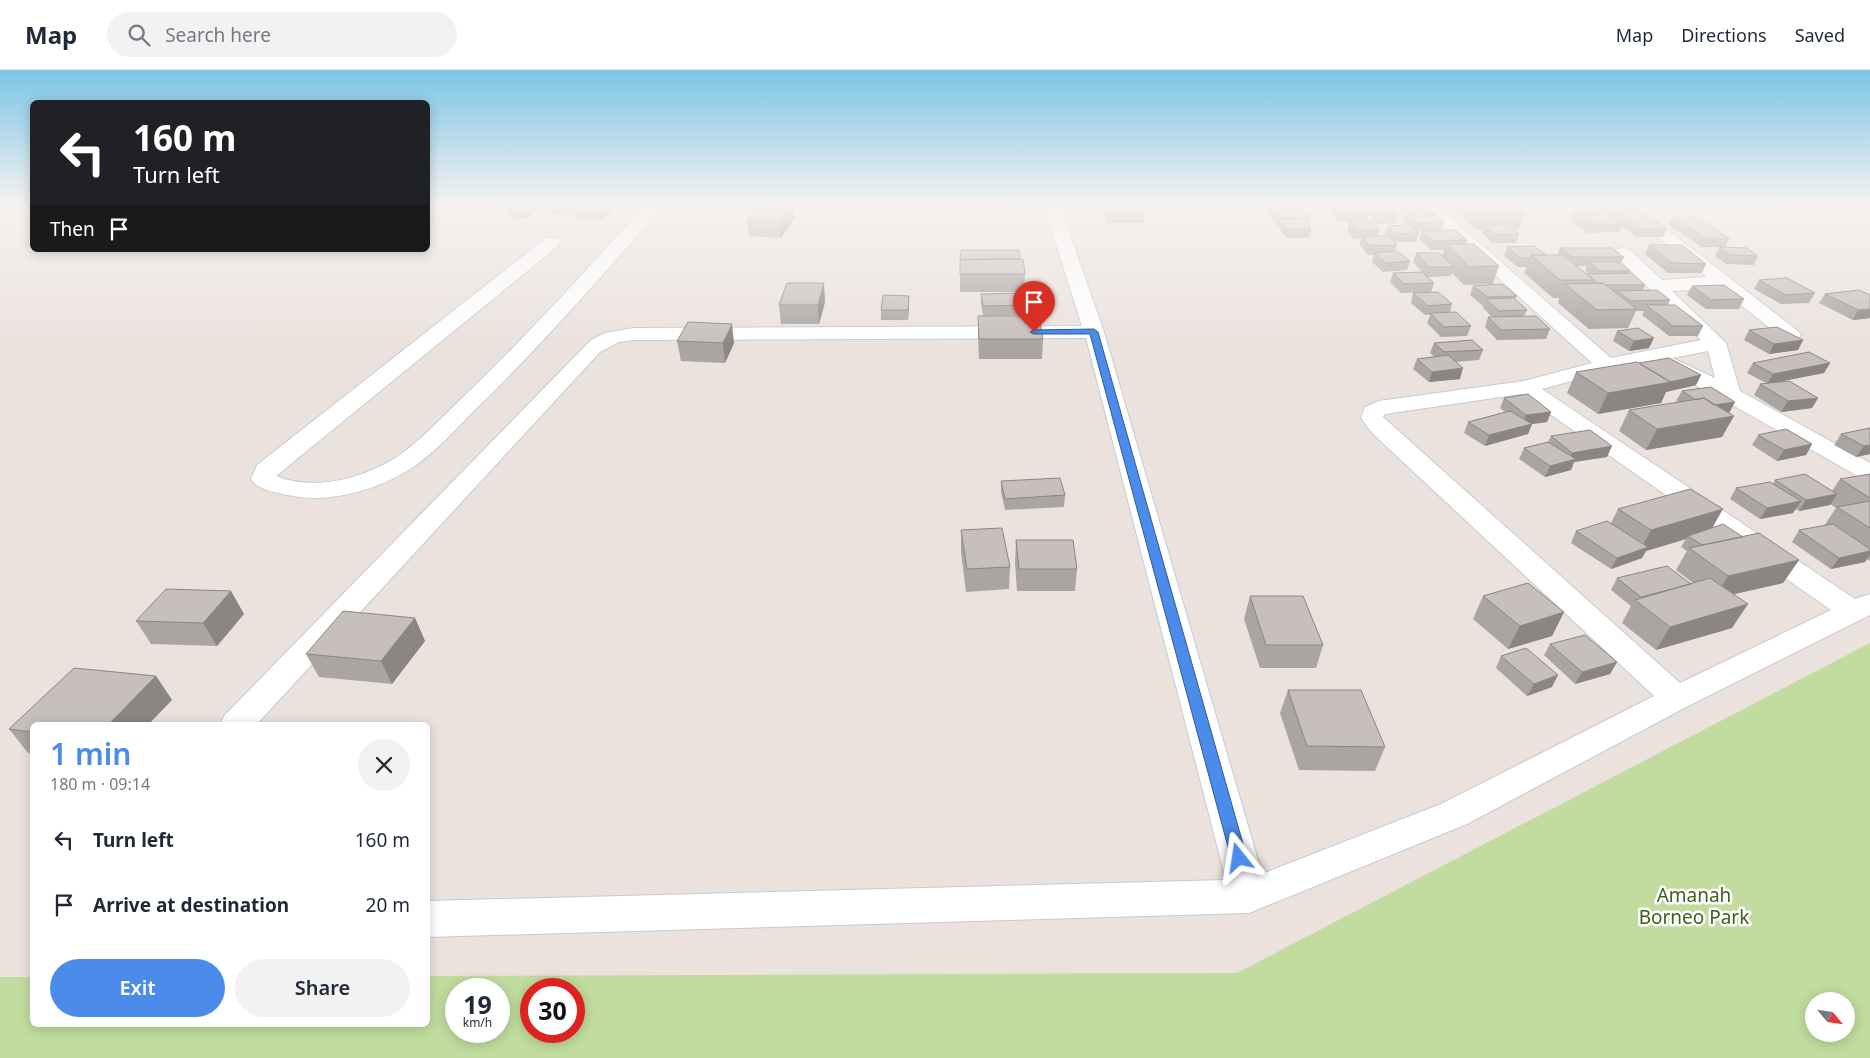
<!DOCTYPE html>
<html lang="en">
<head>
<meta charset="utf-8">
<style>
  :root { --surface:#fff; --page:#f2f2f3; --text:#1f2937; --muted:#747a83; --line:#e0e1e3; --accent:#4b8bea }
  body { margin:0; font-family:"Noto Sans",sans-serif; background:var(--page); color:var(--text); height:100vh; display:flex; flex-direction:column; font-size:19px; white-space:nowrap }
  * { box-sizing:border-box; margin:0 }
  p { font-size:16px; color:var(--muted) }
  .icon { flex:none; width:28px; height:28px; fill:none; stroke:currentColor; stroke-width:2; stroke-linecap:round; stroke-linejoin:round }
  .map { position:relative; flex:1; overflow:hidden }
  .sheet { position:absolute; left:30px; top:652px; width:400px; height:305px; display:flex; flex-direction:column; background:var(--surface); border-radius:8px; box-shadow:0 2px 12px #0003 }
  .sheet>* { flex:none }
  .top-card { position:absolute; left:30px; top:30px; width:400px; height:152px; border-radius:8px; box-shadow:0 2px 12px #0003; background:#202124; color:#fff; overflow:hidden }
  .needle { width:32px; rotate:119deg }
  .controls { position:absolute; left:1805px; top:922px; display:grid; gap:10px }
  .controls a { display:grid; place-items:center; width:50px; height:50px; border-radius:50%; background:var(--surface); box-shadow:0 2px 12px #0003; font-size:25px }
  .speed { position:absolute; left:445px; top:908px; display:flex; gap:10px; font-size:25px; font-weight:700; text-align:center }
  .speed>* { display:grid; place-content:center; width:65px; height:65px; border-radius:50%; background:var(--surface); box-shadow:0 2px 12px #0003; line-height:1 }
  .speed small { font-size:12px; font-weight:400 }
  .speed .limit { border:8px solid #d22; background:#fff; color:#111 }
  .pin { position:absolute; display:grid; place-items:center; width:42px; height:42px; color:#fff; margin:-51px -21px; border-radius:50% 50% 50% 0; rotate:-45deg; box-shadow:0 0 5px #0007 }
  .pin .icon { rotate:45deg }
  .me { position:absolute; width:55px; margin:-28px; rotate:345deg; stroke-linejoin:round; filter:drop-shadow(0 0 4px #0008) }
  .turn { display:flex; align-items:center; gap:18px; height:105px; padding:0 20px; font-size:22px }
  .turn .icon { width:65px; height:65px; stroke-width:2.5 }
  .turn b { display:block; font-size:35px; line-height:42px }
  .then { display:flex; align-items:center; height:48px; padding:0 20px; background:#0003; gap:10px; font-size:19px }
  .round { display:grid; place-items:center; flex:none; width:52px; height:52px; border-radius:26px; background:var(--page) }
  .head { display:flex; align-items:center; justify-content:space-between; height:85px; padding:0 20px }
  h1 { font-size:30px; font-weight:600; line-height:38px; color:var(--accent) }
  .action { display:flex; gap:10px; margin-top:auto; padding:10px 20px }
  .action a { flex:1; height:58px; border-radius:30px; background:var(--accent); color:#fff; font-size:20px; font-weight:600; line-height:58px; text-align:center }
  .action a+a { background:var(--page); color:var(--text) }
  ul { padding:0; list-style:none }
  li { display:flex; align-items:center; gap:15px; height:65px; padding:0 20px }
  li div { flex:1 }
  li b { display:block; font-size:19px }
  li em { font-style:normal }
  header { display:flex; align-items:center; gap:30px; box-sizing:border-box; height:70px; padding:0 25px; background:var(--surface); border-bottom:1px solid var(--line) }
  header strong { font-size:24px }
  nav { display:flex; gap:28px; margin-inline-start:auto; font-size:18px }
  .search { width:350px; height:45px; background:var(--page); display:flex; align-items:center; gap:12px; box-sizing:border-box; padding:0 18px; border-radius:28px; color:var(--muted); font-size:19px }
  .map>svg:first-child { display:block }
  .green { fill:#c1dc9e; fill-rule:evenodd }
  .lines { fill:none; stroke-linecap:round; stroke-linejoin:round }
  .street-casing { stroke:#c5cad2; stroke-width:2 }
  .street { fill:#fff; fill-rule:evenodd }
  .wall { fill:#aaa4a2; fill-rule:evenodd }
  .shaded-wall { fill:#8b8684 }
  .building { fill:#c6bfbc; stroke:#8b8684 }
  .route { fill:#4b8bea; stroke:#315a98 }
  .labels { text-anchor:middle; stroke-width:5; stroke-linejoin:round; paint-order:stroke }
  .near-park-label { font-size:19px; fill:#3c6020; stroke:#fff }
</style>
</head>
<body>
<header>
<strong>Map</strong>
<div class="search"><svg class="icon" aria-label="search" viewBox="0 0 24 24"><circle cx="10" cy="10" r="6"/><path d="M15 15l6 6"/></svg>Search here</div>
<nav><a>Map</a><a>Directions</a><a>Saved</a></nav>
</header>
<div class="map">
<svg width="1870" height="988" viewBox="0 0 1870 988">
  <rect width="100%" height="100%" fill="#ebe2dd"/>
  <path class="green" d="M1870 573V988H0V907H32V955H428V906L1237 903ZM456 919H499V961H456ZM531 919H574V961H531ZM1814 931H1846V964H1814Z"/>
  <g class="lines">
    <g class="street-casing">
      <path id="street" d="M644 136H661C645 159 625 179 607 200 566 246 524 292 480 335 457 357 435 384 407 401 374 421 326 434 288 425 275 422 258 420 251 409L257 395 546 168H558L560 172 558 176 276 406C311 420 350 411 383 395 412 380 435 354 458 332 523 270 584 203 644 136Z
        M1044 136H1060L1104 262 1262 804 1441 734 1654 626 1372 363 1361 348 1365 337 1379 331 1524 311 1592 293 1419 136H1437L1611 288 1701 270 1617 187 1614 183 1617 179 1623 178 1629 179 1662 210 1707 207 1619 136H1637L1798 261 1801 265 1798 269 1791 271 1784 269 1719 218 1672 221 1726 273 1740 321 1870 393V410L1861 408 1722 329 1660 297 1657 293 1658 291 1609 301 1542 319 1855 529 1870 524V545L1688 636 1467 754 1249 843 428 867V831L1226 810 1086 268 634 270 619 272 600 282 256 655H220L224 646 591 270 605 263 634 258 1082 256ZM1708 281 1715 308 1672 288ZM1521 324 1831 540 1680 613 1383 347 1385 344Z"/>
    </g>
    <use href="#street" class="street"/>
  </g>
  <path class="wall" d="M510 136H536L537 140 528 148 509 147 507 138Z
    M545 136H618L602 150 576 148 574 141 570 145 546 143Z
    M1106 136 1145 145 1144 153H1107L1105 145Z
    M1269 136H1301L1310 148 1308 155 1311 159 1309 168H1286L1279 158 1280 156 1277 157 1267 143Z
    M1327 136H1362L1364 138V136H1389L1398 144 1396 153 1377 154 1368 144 1366 151 1379 160 1377 166H1386L1384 164 1387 156 1407 155 1403 152 1405 146 1399 141 1401 136H1427L1430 140 1429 143 1444 152 1441 160 1467 170 1466 174 1499 196 1493 214 1464 215 1452 203 1451 206 1427 207 1434 213 1431 222 1401 223 1390 212 1393 203 1422 202 1413 192 1416 183 1442 186 1444 180H1431L1419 169 1422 161H1417L1419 163 1416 172H1394L1397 175 1395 182 1410 191 1407 200 1383 202 1372 192 1374 185H1368L1360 175 1361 169H1354L1347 160 1349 152H1338L1327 139Z
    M1455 136H1516L1525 143 1518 160H1514L1519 164 1516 173H1492L1482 163 1483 160H1477L1454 140Z
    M1597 136H1635L1641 141V143L1667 159 1663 167H1636L1622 156 1619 162 1588 163 1569 150 1573 142 1601 141 1597 138Z
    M1672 146 1729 169 1725 177 1758 186 1754 195 1726 194 1715 186 1719 177H1701L1668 154Z
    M795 148 781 168 749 166 747 149Z
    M1649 175 1706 194 1702 203H1668L1645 184Z
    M1507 177 1546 185H1557L1560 178 1624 187 1621 194 1630 201 1628 204 1645 215 1643 220 1670 230 1668 235 1703 256 1698 266H1669L1642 245 1644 241H1636L1628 258 1589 259 1558 233 1559 228H1553L1524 203 1527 197H1518L1504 186ZM1577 196H1587L1585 201 1589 204H1587Z
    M1020 189 1025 204 1024 222H960V190Z
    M1759 210 1815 223 1809 233 1781 234 1754 219Z
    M1473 216 1517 226 1515 229 1527 240 1524 246 1550 259 1546 269 1497 270 1485 257 1488 247H1492L1483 238V236L1470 225Z
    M1692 216 1744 229 1739 239H1706L1687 225Z
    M1413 223 1452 234 1450 242 1471 256 1467 266 1441 267 1427 253 1430 245H1425L1411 233Z
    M981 224 1025 235 1024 245 983 246 981 233Z
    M1825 224 1870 225V248L1853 250 1819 233Z
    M909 226V235L908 250H881V240Z
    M825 232 819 254H781L779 235Z
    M978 246 1043 269 1042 289H979L978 266Z
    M1749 260 1803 270 1798 280 1769 284 1744 270Z
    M1617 261 1649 278 1629 281 1613 271Z
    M677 271 734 273 725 293 681 291Z
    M1434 273 1483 280 1479 290 1455 292 1460 309 1429 312 1413 299 1417 289 1435 287 1430 283Z
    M1639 293 1701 305 1696 315 1666 322 1661 333 1598 344 1567 323 1576 302Z
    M1753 293H1830L1824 303 1776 312 1818 328 1812 338 1781 342 1754 325 1760 314 1766 313 1747 303Z
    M1682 321 1735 332 1729 343H1728L1722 367 1646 380 1619 361 1629 340 1679 332 1676 331Z
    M1504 328 1551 342 1547 352 1532 354 1528 364 1485 376 1464 363 1468 352 1505 342 1500 338Z
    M1870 358V384L1856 387 1834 375 1841 364Z
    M1758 365 1812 374 1806 385 1777 391 1752 375Z
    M1551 366 1607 387 1574 392 1571 400 1545 407 1519 389 1524 378 1548 372Z
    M1870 404V491L1867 489 1865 492 1831 499 1792 472 1799 460 1824 456 1836 438 1830 434V435L1799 441 1796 439 1793 443 1760 449 1730 429 1736 418 1773 414 1775 410 1832 421 1840 409Z
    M1001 411 1065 425 1064 437 1005 440 1001 422Z
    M1618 439 1713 457 1743 467 1799 490 1783 513 1733 524 1732 558 1656 580 1622 553 1631 536 1611 520 1617 508 1693 513 1676 500 1687 481 1681 477 1686 469 1646 481 1642 488 1611 499 1571 473 1576 461 1611 453Z
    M961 460 1010 497 1009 519 966 522 961 482Z
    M1016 470 1077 499 1075 521H1017L1015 493Z
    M1250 526 1323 575 1316 598H1260L1244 549Z
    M1483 526 1564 542 1552 566 1508 579 1473 549Z
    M244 544 217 576 151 574 136 551Z
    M415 548 425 571 392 614 319 607 306 584Z
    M1550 574 1617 592 1610 604 1575 614 1544 585Z
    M1501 586 1552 617 1527 626 1496 598Z
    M156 606 172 630 32 655V683H28L9 659Z
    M1288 620 1385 677 1375 701 1299 700 1280 643Z"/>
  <path class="shaded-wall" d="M530 136H536L537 140 528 148 526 139Z
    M568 136H580L574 140V141L570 145Z
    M606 136H618L602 150 600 142Z
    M790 136H794L795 148 781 168 780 151Z
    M824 213 825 232 819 254 818 235Z
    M909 226V235L908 250V240Z
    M1870 239V248L1853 250 1858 240Z
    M732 254 734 273 725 293 723 273Z
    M1654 268 1649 278 1629 281 1634 271Z
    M1803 270 1798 280 1769 284 1774 274Z
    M1830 293 1824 303 1767 314 1773 304Z
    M1463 298 1460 309 1429 312 1432 302Z
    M1701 305 1696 315 1666 322 1661 333 1598 344 1608 323 1667 312Z
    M1818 328 1812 338 1781 342 1788 331Z
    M1735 332 1729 343 1700 346 1706 336Z
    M1551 342 1547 352 1532 354 1528 364 1485 376 1489 365 1522 356 1526 345Z
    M1734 346 1722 367 1646 380 1657 359Z
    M1812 374 1806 385 1777 391 1784 380Z
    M1870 375V384L1856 387 1864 376Z
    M1612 376 1607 387 1574 392 1571 400 1545 407 1550 396 1568 391 1572 383Z
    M1837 424 1830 435 1799 441 1806 430Z
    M1801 431 1793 443 1760 449 1767 438Z
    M1723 439 1710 462 1688 466 1686 469 1646 481 1642 488 1611 499 1617 488 1640 480 1651 460Z
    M1870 481V485L1865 492 1831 499 1839 488Z
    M1799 490 1783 513 1713 529 1728 506Z
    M231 521 244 544 217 576 203 553Z
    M1748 534 1732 558 1656 580 1670 557Z
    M1564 542 1552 566 1508 579 1520 556Z
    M415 548 425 571 392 614 381 591Z
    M1617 592 1610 604 1575 614 1582 602Z
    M1558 605 1552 617 1527 626 1534 614Z
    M156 606 172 630 148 655H108Z"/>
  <path class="building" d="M510 136H530L526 139 507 138Z
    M578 136H606L600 142 574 140Z
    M757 136H790L780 151 747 149Z
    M1106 136 1142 137 1145 145 1108 144Z
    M1271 136H1301L1310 148H1279Z
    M1334 136H1362L1368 143 1340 144Z
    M1371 136H1389L1398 144 1380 145Z
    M1406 136H1427L1430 140H1410Z
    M1474 136H1516L1525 143H1483Z
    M1609 136H1635L1641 141H1615Z
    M1604 141 1623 154H1592L1573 142Z
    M1433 143 1444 152 1416 153 1405 144Z
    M1619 143H1644L1667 159H1640Z
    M1672 146H1695L1729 169H1706Z
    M1304 149 1311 159H1288L1281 150Z
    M1350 151H1372L1379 160H1357Z
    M1508 154 1519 164H1495L1485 155Z
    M1411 155 1419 163 1395 164 1387 156Z
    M1455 160 1467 170 1433 171 1422 161Z
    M1362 166H1388L1397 175 1370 176Z
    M1446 174H1474L1499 196 1470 197Z
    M1649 175H1682L1706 194 1672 193Z
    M1534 176 1546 185H1531L1530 188H1521L1507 177Z
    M1719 177 1747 178 1758 186 1730 185Z
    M1560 178H1612L1624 187H1572Z
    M961 180H1019L1020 189H960Z
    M1397 181 1410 191 1386 193 1374 183Z
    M1416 183H1439L1454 197H1430Z
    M1531 185H1563L1594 210H1560Z
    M1023 189 1025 204H960V190Z
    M1589 192H1618L1630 201H1600Z
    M1422 202 1434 213 1404 214 1393 203Z
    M1631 203 1645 215H1605L1603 213 1599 214 1587 204Z
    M1787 208 1815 223 1786 225 1759 210Z
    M787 213H824L818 235H779Z
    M1603 213 1637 239 1597 240 1565 214Z
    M1502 214 1517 226 1488 227 1473 216Z
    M1724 215 1744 229 1711 230 1692 216Z
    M1657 220 1670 230 1631 231 1617 221Z
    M1859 220 1870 225V239L1858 240 1825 224Z
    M1438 222 1452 234 1428 236 1413 223Z
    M1022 223 1025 235 983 236 981 224Z
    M883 225 909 226 908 240H881Z
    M1514 228 1527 240 1499 241 1486 229Z
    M1646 235H1675L1703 256H1673Z
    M1456 242 1471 256 1444 257 1430 243Z
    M978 246H1039L1043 269H979Z
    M1536 246 1550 259 1501 260 1488 247Z
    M688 252 732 254 723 273 677 271Z
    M1777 257 1803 270 1774 274 1749 260Z
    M1638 258 1654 268 1634 271 1617 261Z
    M1472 270 1483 280 1444 282 1434 273Z
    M1809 282 1830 293 1773 304 1753 293Z
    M1448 285 1463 298 1432 302 1417 289Z
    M1669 288 1701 305 1670 312 1639 293Z
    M1637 292 1671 312 1608 323 1576 302Z
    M1789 311 1818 328 1788 331 1760 314Z
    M1711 317 1735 332 1714 335 1704 328 1696 330 1682 321Z
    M1528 324 1551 342 1526 345 1504 328Z
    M1704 328 1734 346 1657 359 1629 340Z
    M1510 341 1532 354 1489 365 1468 352Z
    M1870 358V375L1864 376 1841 364Z
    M1786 359 1812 374 1784 380 1758 365Z
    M1590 360 1612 376 1572 383 1551 366Z
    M1548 372 1576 389 1550 396 1524 378Z
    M1805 404 1837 424 1806 430 1775 410Z
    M1870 404V428L1840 409Z
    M1060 408 1065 425 1005 429 1001 411Z
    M1770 412 1801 431 1767 438 1736 418Z
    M1690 419 1723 439 1651 460 1618 439Z
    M1870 431V458L1837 437Z
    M1607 451 1648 477 1617 488 1576 461Z
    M1723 454 1743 467 1702 475 1688 466Z
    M1833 454 1870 479V481L1839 488 1799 460Z
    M1002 458 1010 497 967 499 961 460Z
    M1759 463 1799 490 1728 506 1689 478Z
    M1016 470H1073L1077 499H1019Z
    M1667 496 1691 514 1641 527 1617 508Z
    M1710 508 1748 534 1670 557 1635 530Z
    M1528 513 1564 542 1520 556 1483 526Z
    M166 519 231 521 203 553 136 551Z
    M1250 526H1303L1323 575H1266Z
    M343 541 415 548 381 591 306 584Z
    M1585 565 1617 592 1582 602 1550 574Z
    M1526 578 1558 605 1534 614 1501 586Z
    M74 598 156 606 108 655H32V662L9 659Z
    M1288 620H1361L1385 677 1307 676Z"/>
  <linearGradient id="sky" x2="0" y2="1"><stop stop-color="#7bc5e6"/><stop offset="0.49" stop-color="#f6f2f0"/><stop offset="1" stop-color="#f6f2f0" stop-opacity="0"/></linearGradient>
  <rect width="1870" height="275" fill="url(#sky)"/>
  <path class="route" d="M1094 259 1098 262 1247 788 1244 793 1239 795 1234 793 1231 788 1090 264H1034L1030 262 1034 260Z"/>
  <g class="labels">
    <g class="near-park-label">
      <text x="1694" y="832">Amanah<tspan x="1694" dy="22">Borneo Park</tspan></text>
    </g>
  </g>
</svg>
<div class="controls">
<a><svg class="needle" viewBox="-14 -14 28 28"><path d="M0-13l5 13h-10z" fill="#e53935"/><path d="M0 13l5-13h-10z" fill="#747a83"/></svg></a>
</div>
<div class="speed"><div>19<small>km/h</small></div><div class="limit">30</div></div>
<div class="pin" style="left:1034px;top:262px;background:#d93025"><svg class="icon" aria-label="arrive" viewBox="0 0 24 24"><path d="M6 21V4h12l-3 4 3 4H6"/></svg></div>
<svg class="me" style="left:1239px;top:788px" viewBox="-20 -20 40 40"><path d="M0-17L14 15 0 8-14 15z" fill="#4b8bea" stroke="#fff" stroke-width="4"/></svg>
<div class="top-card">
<div class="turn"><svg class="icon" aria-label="left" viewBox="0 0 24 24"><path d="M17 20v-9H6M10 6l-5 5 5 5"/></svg><div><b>160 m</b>Turn left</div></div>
<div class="then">Then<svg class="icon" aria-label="arrive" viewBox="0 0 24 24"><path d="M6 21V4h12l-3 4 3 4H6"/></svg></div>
</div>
<section class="sheet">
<div class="head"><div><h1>1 min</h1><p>180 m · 09:14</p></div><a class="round"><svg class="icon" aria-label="close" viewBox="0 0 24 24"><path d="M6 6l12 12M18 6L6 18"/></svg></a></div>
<ul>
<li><svg class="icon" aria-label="left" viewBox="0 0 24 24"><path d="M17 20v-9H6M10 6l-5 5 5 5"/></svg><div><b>Turn left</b></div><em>160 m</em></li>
<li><svg class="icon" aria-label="arrive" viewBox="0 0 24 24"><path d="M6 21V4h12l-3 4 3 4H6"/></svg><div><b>Arrive at destination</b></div><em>20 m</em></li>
</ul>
<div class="action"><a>Exit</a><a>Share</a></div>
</section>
</div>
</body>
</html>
